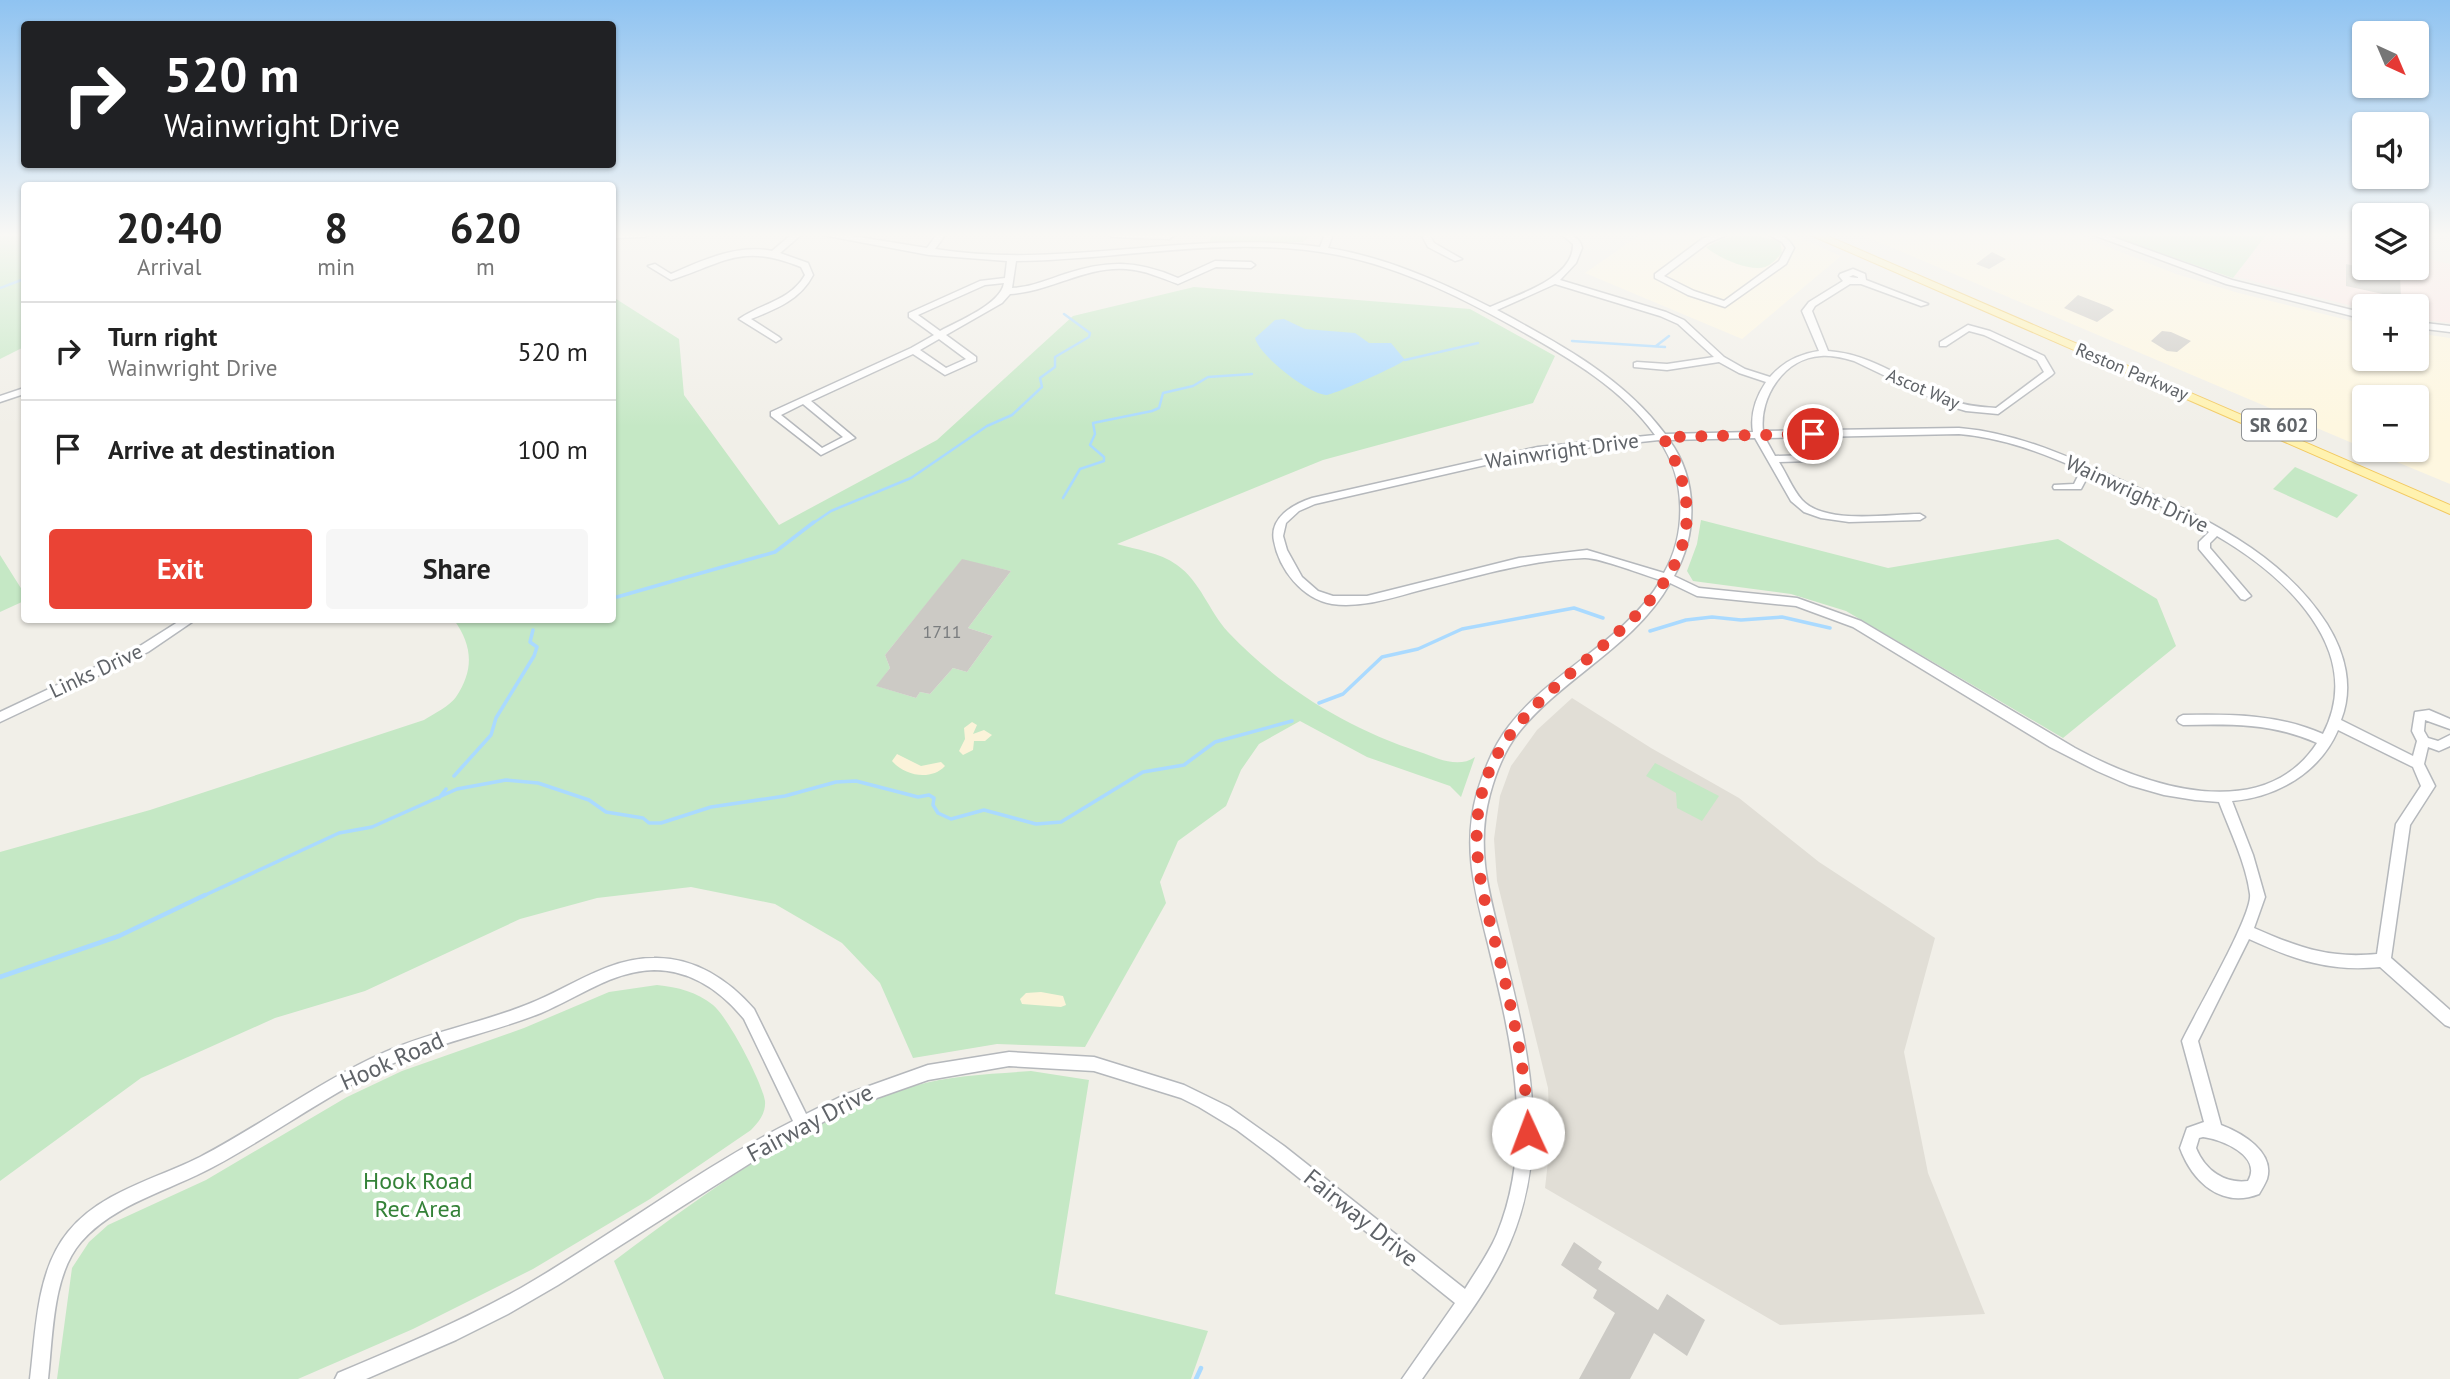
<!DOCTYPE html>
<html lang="en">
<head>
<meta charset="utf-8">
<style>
  :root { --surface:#fff; --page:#f6f6f6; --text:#222; --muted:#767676; --line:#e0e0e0; --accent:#ea4335 }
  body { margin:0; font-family:"PT Sans",sans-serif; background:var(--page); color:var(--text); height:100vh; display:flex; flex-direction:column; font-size:26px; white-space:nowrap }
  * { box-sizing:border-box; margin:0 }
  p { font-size:23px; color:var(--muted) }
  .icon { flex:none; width:38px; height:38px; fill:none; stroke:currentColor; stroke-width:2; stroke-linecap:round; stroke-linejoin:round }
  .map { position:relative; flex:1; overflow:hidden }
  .side { position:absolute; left:21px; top:182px; width:595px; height:441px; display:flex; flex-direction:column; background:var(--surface); border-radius:7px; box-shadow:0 2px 5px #0004 }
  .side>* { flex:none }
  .guide { position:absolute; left:21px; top:21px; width:595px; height:147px; border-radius:7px; box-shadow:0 2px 5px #0004; background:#202124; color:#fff; overflow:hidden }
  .needle { width:46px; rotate:136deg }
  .tools { position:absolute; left:2352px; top:21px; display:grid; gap:14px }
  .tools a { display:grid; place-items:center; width:77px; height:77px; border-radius:7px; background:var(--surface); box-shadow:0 2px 5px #0004; font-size:35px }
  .pin { position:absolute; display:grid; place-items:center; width:60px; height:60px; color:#fff; margin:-30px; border:4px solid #fff; border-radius:50%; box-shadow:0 2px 7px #0007 }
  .me { position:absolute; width:77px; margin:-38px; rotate:358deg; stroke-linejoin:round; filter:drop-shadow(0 0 5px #0008) }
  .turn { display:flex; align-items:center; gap:24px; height:147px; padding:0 28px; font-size:32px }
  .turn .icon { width:91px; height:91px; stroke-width:2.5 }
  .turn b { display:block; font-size:49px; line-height:60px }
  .eta { display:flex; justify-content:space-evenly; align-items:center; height:119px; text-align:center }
  .eta b { font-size:42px; font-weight:800; line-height:49px }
  .cta { display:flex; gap:14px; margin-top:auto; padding:14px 28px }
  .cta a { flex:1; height:80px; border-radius:7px; background:var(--accent); color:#fff; font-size:28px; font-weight:800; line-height:80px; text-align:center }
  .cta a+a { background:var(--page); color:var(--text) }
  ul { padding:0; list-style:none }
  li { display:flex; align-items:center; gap:21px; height:98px; padding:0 28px; border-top:2px solid var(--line) }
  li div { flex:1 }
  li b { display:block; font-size:26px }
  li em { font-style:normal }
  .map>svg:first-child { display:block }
  .commercial { fill:#fef7e0 }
  .education { fill:#e1ded6 }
  .medical { fill:#fce8e6 }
  .green { fill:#c5e8c5; fill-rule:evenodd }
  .sand { fill:#fbf3d9 }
  .water { fill:#aadaff }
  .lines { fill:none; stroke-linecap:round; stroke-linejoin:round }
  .stream-far2 { stroke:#aadaff; stroke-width:2.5 }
  .stream-far1 { stroke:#aadaff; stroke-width:3.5 }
  .stream { stroke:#aadaff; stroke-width:4.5 }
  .building { fill:#cccac5 }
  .minor-casing { stroke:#b5b8bc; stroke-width:3 }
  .major-casing { stroke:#f2c960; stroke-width:2 }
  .minor { fill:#fff; fill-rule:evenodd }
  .major { fill:#fff2af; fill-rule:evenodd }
  .route { stroke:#ea4335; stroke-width:12; stroke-dasharray:0 21.6 }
  .labels { text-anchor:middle; stroke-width:7; stroke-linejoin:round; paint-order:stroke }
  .far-street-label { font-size:18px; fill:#5f6368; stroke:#fff }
  .number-label { font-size:18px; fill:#7a7d7f }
  .shield { fill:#fff; stroke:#8f9295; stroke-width:2 }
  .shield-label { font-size:19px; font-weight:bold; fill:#5f6368 }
  .street-label { font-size:21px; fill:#5f6368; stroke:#fff }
  .near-street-label { font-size:24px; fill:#5f6368; stroke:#fff }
  .near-park-label { font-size:24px; fill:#348238; stroke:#fff }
</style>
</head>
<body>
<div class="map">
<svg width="2450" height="1379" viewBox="0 0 2450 1379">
  <rect width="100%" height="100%" fill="#f1efe8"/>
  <path class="commercial" d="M1641 234H1791L1841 256 1742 339 1585 273Z
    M1860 234H2076L2176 274 2235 292 2364 324V359H2417V333L2450 338V484L2368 450H2417V397H2364V448Z"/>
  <path class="education" d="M1572 698 1651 748 1739 798 1819 862 1935 938 1904 1052 1928 1173 1985 1314 1780 1325 1545 1188 1550 1144 1548 1088 1497 881 1494 839 1500 796 1511 766 1537 730Z"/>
  <path class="medical" d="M2267 234H2313L2364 245V268H2417V256L2450 264V323L2417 319V306H2364V309L2225 274 2248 243Z"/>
  <path class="green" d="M0 234H24V347L0 359Z
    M1211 234H1312L1303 242H1210Z
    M1749 234 1780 241 1782 253C1777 258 1772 265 1765 267 1749 272 1717 257 1706 247L1725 238Z
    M2105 234H2267L2233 278Z
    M1194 287 1470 309 1555 356 1533 403 1323 460 1117 544C1137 550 1159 552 1177 565 1200 581 1209 611 1228 632 1281 688 1347 728 1420 752 1437 758 1458 769 1475 757L1461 797 1450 786 1367 757 1300 721 1259 744 1241 770 1226 806 1178 841 1160 882 1166 903 1085 1047 997 1044 913 1058 880 983 842 943 775 904 691 887 597 898 520 919 365 991 275 1018 141 1078 0 1181V852L150 810 424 720C433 714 450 706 456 697 474 670 473 646 454 620H612L613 297 679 339 684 395 779 525 937 440 1073 316ZM962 560 1011 571 968 628 993 636 967 672 953 668 930 694 920 692 916 698 877 686 890 668 885 655Z
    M2295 467 2358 495 2337 518 2273 489Z
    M1701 520 1888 568 2058 539 2157 599 2176 646 2063 738 1846 611 1791 594 1693 581 1687 571 1697 544Z
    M0 555 24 593V601L0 612Z
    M1655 763 1719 796 1702 821 1677 808 1676 793 1646 776Z
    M657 985C678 987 697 992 713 1005 728 1017 762 1082 765 1101 766 1113 759 1122 751 1130L650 1199 533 1269 413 1329 298 1379H57L72 1268 89 1242 108 1225 206 1180 347 1097 402 1071 524 1028 609 992Z
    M1031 1071 1089 1080 1055 1294 1208 1331 1191 1379H664L614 1261C705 1193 804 1119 914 1086 951 1075 993 1074 1031 1071Z"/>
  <path class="sand" d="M972 722 977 725 973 734 984 730 992 735 985 741H974L973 750 963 755 959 751 965 739 964 728Z
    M897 754 921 766 941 762 945 766C931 781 905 776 892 761Z
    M1041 992 1063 996 1066 1005 1061 1007 1022 1004 1020 999 1026 993Z"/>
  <path class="water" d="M1284 319 1305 329 1355 333 1369 343H1391L1405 360C1398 366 1331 396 1326 395 1307 393 1259 355 1255 338L1275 320Z"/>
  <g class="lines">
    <path class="stream-far2" d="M0 288 24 279
      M1572 341 1665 347
      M1656 346 1669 336
      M1405 360 1478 343
      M1063 498 1080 469 1104 461V457L1090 445 1095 434 1093 423 1152 411 1159 408 1163 393 1193 386 1208 377 1252 374
      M812 524 831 511 911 478 987 426 1012 415 1042 387 1040 378 1055 367V357L1089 337 1090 333 1064 314"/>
    <path class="stream-far1" d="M617 597 775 552 814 522
      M1650 631 1686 620 1712 617 1741 620 1782 617 1830 628
      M1319 703 1343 694 1382 657 1418 649 1462 629 1574 608 1603 618
      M454 776 491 735 496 718 534 656 537 647 530 642 533 630
      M439 798 446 789
      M201 897 339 833 372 827 457 789 506 780 538 783 589 800 606 812 643 818 649 823H661L711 807 785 796 836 782 856 781 918 797 929 795 934 798 933 805 938 813 951 819 984 810 1036 824 1061 822 1143 772 1184 765 1215 742 1292 721"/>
    <path class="stream" d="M0 977 119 936 205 895
      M1196 1379 1201 1368"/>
  </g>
  <path class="building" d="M1992 252 2006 259 1989 269 1976 264Z
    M2346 264 2400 276 2401 298 2346 286Z
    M2078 295 2109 307 2114 310 2097 322 2064 308Z
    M2162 331 2171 332 2191 341 2177 352 2167 351 2151 341Z
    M962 559 1011 571 968 628 993 636 967 672 953 668 930 694 920 692 916 698 876 686 890 668 885 655Z
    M1574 1242 1602 1262 1598 1269 1658 1310 1667 1294 1705 1320 1687 1356 1654 1333 1630 1379H1579L1615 1313 1593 1298 1597 1290 1561 1265Z"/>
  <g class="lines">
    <g class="minor-casing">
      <path id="minor" d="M612 234H649L645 237 612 238Z
        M792 234H802L780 253 808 263 813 275C800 300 776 309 751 319L779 337 781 339 776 342 739 319C762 303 790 301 805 275L801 267C741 243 726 262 671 280L648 266 655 264 671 274C703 260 737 244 772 251Z
        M817 234H840L927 248 937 234H946L935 249C1063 270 1192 229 1320 247L1325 234H1333L1328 248C1385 257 1439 281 1490 307 1516 295 1574 279 1573 244L1561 234C1571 234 1580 237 1582 248L1576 263 1560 280 1666 312 1684 320 1724 357 1745 369 1770 377C1783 362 1799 354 1819 351L1802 311 1809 302 1843 281 1839 276 1840 274 1853 269 1865 274 1866 280 1928 304 1921 306 1861 284H1850L1815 306 1812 311 1828 351C1874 354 1911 385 1953 401 1967 406 1981 407 1996 408L2044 372 2037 360 1984 335 1969 331 1946 346H1940V342L1968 325 1990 331 2044 356 2054 373 2052 375 1998 414 1966 411 1946 405 1854 361C1843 358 1832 355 1821 356 1784 358 1759 397 1763 431L1959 428C2019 433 2071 458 2125 482 2201 516 2281 552 2327 624 2345 653 2354 687 2341 720L2413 756 2417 741 2412 731 2415 712 2429 710 2450 719V729L2425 720 2424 731 2428 738 2438 741 2450 735V746L2439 751 2428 747 2424 764 2435 786 2410 825 2391 958 2450 1010V1027L2445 1025 2380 967C2330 972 2295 960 2249 939L2198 1041 2221 1125C2242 1133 2275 1152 2267 1179 2265 1184 2262 1189 2259 1194 2221 1209 2192 1181 2180 1148L2187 1128 2204 1122 2182 1041C2194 1015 2253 915 2250 894 2246 863 2230 831 2219 802L2195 800 2164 795 2129 785 2097 771 2050 747 1853 627 1796 606 1697 596 1670 583C1635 646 1563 677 1519 732 1505 749 1496 772 1490 794 1474 853 1492 903 1506 960 1532 1063 1552 1161 1502 1260 1480 1303 1449 1340 1422 1379H1402L1455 1303 1273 1157 1237 1130 1199 1107 1181 1098 1094 1071 1009 1066 928 1080 854 1106 779 1145 558 1285 508 1314 456 1340 366 1379H335L338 1373C400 1347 462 1321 521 1288 613 1235 698 1169 793 1121L744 1019C721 991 691 970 654 970 612 971 579 997 541 1013 494 1032 443 1041 396 1062 332 1091 275 1134 213 1167 169 1191 115 1203 81 1242 52 1275 53 1337 48 1379H30C36 1331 36 1271 68 1232 100 1192 156 1179 200 1157 263 1124 320 1081 385 1052 432 1031 483 1023 531 1003 571 987 608 958 654 958 694 957 729 980 754 1009L806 1114 844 1095 928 1065 1009 1052 1094 1057 1184 1085 1229 1107 1284 1146 1465 1289C1476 1271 1489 1253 1497 1234 1536 1139 1511 1039 1488 944 1475 891 1462 847 1477 793 1484 770 1494 745 1509 726 1551 671 1625 641 1661 580 1643 575 1599 557 1584 558 1528 560 1474 577 1421 590 1392 598 1362 608 1332 604 1302 599 1279 569 1274 541 1269 518 1293 504 1312 498L1538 447 1655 435C1622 389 1571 359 1523 332 1465 299 1403 268 1338 255 1232 234 1122 260 1016 261L1012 288C1031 287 1047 280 1065 274 1107 260 1137 260 1178 278L1215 261 1251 262 1255 265 1251 268 1216 267 1178 284C1161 278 1145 270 1126 269 1085 266 1050 292 1010 294L1002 303 946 335 976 357V361L945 375 913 354 811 401 855 438 821 455 771 416V412L911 348 934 335 909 317V313L980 281 1005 278 1007 261 929 255ZM1853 275 1858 277V278L1849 277ZM1004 283C1001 304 958 321 940 331L918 315 985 285ZM1555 284 1660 316 1678 324 1714 357 1667 364 1637 362 1634 363V367L1667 370 1719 362 1739 373 1766 382C1756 397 1750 414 1753 432L1665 434C1623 377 1558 343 1497 310ZM939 339 966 359 946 368 920 350ZM803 404 843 437 822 448 781 415ZM1959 434C2003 438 2041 452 2081 470L2074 484 2054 485 2053 487 2054 489H2081L2089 474 2167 509 2209 532 2199 542V549L2241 599 2245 600 2251 596 2210 548V543L2217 536C2284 575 2367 650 2323 734 2277 714 2232 714 2183 715L2179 717 2177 720 2179 723 2183 725C2230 724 2273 723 2317 743 2263 826 2144 786 2075 748L1861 621 1797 598 1699 588 1674 576C1698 534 1698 479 1669 440L1755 438 1791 501 1804 512 1821 518 1849 522 1920 520 1925 517 1920 514C1888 514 1825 525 1802 500 1792 489 1787 474 1779 462L1811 461 1816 458 1811 455 1775 456 1765 438ZM1659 440C1686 478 1687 533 1664 573L1587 550 1519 558 1367 596H1333L1318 591 1302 577 1287 550 1283 536 1286 523 1299 511 1315 504 1538 453ZM2338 730 2413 767 2421 786 2396 824 2377 954C2329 959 2297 947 2254 928L2265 897 2253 855 2232 801C2278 797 2320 772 2338 730ZM2203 1137C2221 1139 2263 1156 2248 1181 2224 1184 2205 1170 2196 1148L2199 1138Z
        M1108 234H1172L1173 236 1169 239 1112 237Z
        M1421 234H1429L1434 243 1462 259 1455 261 1428 247Z
        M1716 234H1729L1708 243 1664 276 1694 291 1724 301 1779 261 1786 248 1782 242 1767 234C1781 234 1787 236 1794 248L1786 264 1725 307 1688 295 1655 278V274L1702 239Z
        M2091 234H2104L2232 280 2364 313V319L2226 284Z
        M2417 322 2450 326V332L2417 328Z
        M24 388V394L0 402V396Z
        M181 620H195L148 652 0 722V712L140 646Z"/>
    </g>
    <g class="major-casing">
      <path id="major" d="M1808 234H1823L2450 505V514Z"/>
    </g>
    <use href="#minor" class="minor"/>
    <use href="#major" class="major"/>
  </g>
  <linearGradient id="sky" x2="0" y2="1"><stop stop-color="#8fc3f1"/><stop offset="0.55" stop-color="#f9f8f5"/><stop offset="1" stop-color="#f9f8f5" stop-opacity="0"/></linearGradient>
  <rect width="2450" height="427" fill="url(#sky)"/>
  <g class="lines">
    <path class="route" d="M1528 1133C1527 1079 1516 1029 1504 977 1487 906 1459 835 1492 765 1546 648 1757 600 1663 437L1813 434"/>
  </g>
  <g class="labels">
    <g class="far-street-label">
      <text transform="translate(2132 372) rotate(23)" y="6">Reston Parkway</text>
      <text transform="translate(1923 389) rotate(23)" y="6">Ascot Way</text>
    </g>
    <g class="number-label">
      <text x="942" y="638">1711</text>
    </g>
    <rect class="shield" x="2242" y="409.5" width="74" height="31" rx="5"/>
    <g class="shield-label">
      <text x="2279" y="432">SR 602</text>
    </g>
    <g class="street-label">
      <text transform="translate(1562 451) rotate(-8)" y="7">Wainwright Drive</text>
      <text transform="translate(2137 494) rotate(25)" y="7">Wainwright Drive</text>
      <text transform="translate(96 671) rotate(-25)" y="7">Links Drive</text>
    </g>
    <g class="near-street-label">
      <text transform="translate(392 1061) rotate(-24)" y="8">Hook Road</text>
      <text transform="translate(810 1123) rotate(-28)" y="8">Fairway Drive</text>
      <text transform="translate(1361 1218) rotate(39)" y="8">Fairway Drive</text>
    </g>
    <g class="near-park-label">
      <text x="418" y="1189">Hook Road<tspan x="418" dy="28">Rec Area</tspan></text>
    </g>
  </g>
</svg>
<div class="tools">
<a><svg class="needle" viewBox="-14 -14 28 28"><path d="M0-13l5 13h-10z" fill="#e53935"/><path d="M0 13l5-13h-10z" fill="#767676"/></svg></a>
<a><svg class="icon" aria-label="sound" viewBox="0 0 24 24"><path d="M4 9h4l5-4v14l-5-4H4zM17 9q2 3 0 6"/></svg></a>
<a><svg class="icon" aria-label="layers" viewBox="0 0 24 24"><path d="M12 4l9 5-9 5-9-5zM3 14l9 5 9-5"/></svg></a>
<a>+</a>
<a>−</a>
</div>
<div class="pin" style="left:1813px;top:434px;background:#d93025"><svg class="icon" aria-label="arrive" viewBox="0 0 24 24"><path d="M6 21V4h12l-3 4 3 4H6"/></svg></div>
<svg class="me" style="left:1528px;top:1133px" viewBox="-20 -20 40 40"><circle r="19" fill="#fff"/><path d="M0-13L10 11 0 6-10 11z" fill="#ea4335"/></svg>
<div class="guide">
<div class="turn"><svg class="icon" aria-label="right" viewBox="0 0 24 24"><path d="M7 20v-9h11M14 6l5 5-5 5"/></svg><div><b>520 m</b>Wainwright Drive</div></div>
</div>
<section class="side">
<div class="eta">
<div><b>20:40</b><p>Arrival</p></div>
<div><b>8</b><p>min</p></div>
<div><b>620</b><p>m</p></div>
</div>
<ul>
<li><svg class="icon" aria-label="right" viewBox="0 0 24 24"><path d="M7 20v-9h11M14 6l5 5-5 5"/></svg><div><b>Turn right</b><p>Wainwright Drive</p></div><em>520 m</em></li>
<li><svg class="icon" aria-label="arrive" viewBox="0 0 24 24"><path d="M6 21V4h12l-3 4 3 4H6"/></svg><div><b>Arrive at destination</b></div><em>100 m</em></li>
</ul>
<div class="cta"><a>Exit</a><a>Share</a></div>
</section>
</div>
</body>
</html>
